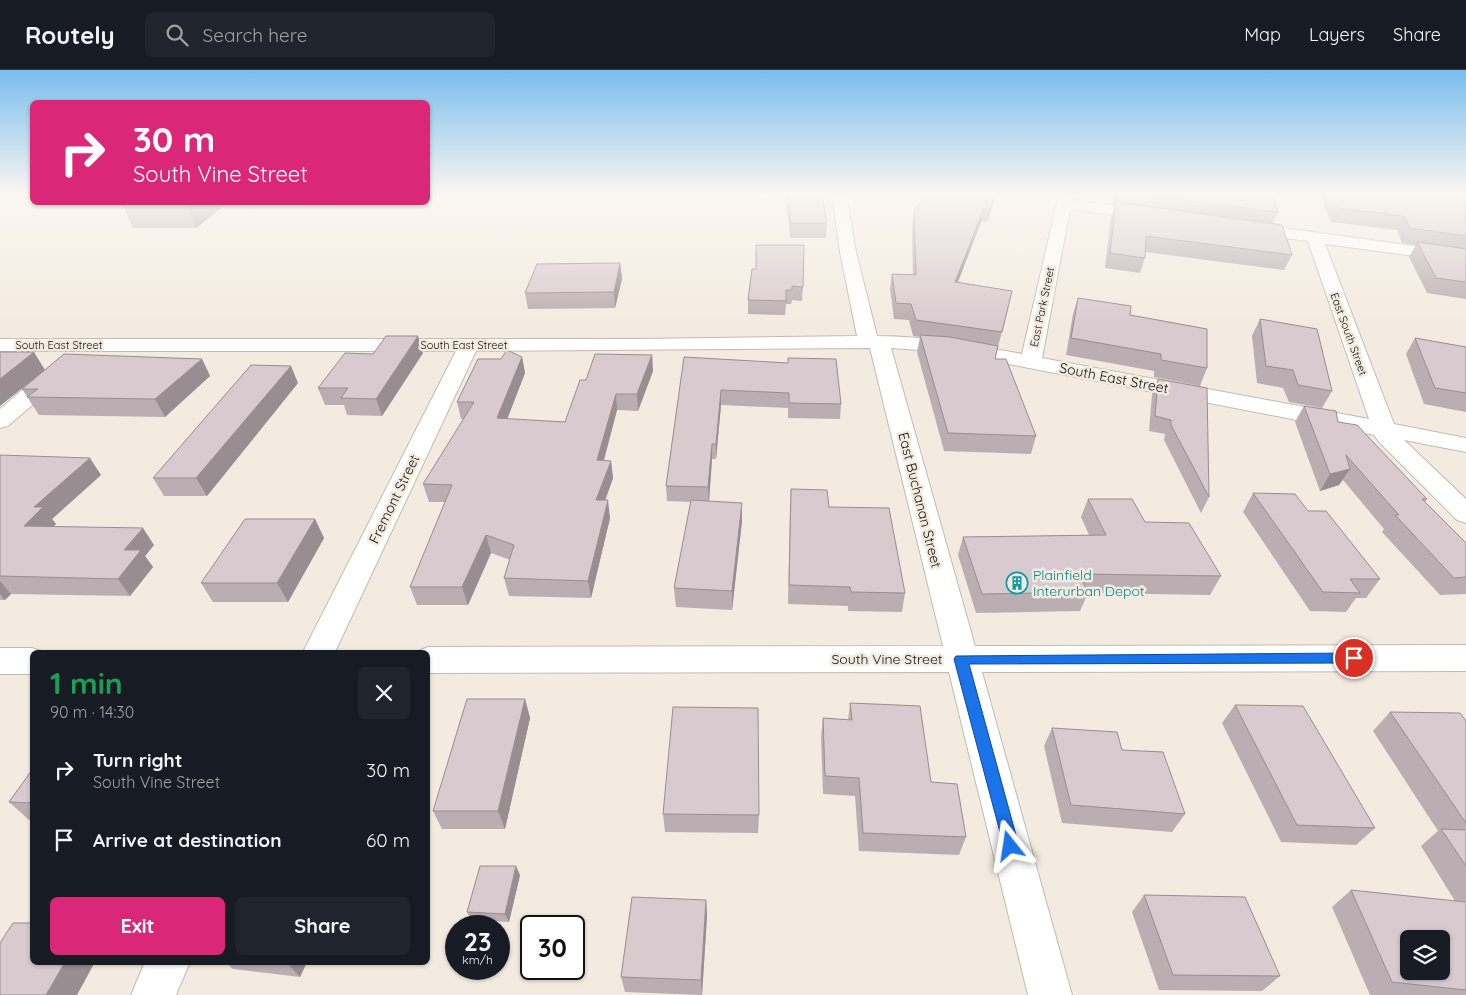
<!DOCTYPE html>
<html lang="en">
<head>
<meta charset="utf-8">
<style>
  :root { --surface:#171b24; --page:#20242c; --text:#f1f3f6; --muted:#9ea1a6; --line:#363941; --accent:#db2777 }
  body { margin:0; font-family:Quicksand,sans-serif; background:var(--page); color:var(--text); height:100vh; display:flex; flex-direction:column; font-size:19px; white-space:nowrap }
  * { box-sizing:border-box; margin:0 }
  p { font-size:16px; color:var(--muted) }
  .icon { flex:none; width:28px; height:28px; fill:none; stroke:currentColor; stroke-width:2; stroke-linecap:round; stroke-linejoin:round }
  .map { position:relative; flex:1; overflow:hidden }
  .side { position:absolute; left:30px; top:580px; width:400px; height:315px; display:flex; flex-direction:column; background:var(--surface); border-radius:8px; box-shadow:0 1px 4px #0004 }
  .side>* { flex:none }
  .guide { position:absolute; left:30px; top:30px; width:400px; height:105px; border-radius:8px; box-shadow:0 1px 4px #0004; background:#db2777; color:#fff; overflow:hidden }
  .controls { position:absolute; left:1400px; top:860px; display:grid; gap:10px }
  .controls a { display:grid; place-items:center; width:50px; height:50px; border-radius:8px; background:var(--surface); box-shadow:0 1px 4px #0004; font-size:25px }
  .speed { position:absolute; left:445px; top:845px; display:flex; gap:10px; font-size:25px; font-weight:700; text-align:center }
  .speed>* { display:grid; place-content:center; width:65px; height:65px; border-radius:50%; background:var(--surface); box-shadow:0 1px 4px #0004; line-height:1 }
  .speed small { font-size:12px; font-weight:400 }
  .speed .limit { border:2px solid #111; border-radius:8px; background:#fff; color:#111 }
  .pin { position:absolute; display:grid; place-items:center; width:42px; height:42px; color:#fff; margin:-21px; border:2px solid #fff; border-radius:50%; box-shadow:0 1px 5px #0007 }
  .me { position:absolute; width:55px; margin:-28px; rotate:345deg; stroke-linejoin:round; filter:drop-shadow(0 0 4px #0008) }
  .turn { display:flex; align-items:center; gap:18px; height:105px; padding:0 20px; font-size:22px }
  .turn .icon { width:65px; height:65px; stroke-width:2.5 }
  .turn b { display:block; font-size:35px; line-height:42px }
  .round { display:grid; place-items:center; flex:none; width:52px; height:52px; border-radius:8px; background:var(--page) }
  .head { display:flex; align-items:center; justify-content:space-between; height:85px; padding:0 20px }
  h1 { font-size:30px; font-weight:800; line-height:38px; color:#1e9e55 }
  .cta { display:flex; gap:10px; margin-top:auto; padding:10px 20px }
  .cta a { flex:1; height:58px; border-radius:8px; background:var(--accent); color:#fff; font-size:20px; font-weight:800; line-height:58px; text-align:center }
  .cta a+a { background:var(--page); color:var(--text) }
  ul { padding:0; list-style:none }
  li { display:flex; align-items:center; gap:15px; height:70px; padding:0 20px }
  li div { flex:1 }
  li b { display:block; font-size:19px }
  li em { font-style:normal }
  header { display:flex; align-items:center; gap:30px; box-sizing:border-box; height:70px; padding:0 25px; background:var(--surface); border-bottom:1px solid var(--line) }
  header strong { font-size:24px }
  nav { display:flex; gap:28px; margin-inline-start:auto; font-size:18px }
  .search { width:350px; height:45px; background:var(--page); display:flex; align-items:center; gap:12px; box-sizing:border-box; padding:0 18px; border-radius:8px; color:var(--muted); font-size:19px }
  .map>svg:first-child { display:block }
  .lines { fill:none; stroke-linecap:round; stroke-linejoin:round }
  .street-casing { stroke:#c3bab0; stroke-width:2 }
  .street { fill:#fff; fill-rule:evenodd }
  .wall { fill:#bbaeb2 }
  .shaded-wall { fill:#988d91 }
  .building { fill:#d9cacf; stroke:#988d91; fill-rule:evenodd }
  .route { fill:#1a73e8; stroke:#114b97 }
  .labels { text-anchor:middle; stroke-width:5; stroke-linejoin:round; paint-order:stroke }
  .far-street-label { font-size:11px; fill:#120f0b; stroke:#f4ebe0 }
  .street-label { font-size:14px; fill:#120f0b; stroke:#f4ebe0 }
  .culture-label { font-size:14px; fill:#0d838f; stroke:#f4ebe0; text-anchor:start }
</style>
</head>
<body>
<header>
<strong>Routely</strong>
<div class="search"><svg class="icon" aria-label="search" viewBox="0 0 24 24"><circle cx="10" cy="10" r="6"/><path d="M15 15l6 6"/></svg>Search here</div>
<nav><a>Map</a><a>Layers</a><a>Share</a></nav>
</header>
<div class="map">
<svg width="1466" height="925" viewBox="0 0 1466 925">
  <rect width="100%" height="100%" fill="#f4ebe0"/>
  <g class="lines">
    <g class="street-casing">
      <path id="street" d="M832 124H846L856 182 877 266C926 266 974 275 1022 284L1059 124H1073L1072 130 1150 140 1158 145 1150 150 1070 139 1042 288 1369 349 1308 171 1247 163 1239 158 1247 153 1466 183V193L1325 174 1394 354 1466 368V382L1404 370 1466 429V453L1457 450 1379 372 1374 365 947 282 891 278 975 576 1466 575V601L982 602 1072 925H1028L949 602 428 603V582H416L428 577 943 576 870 278 476 281 335 582H303L456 281H0V269H638L857 266 840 182Z
        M56 297 64 298 67 303 64 308 8 356 0 358V339L48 298Z
        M0 578H32L44 582H32V604H0Z
        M145 892H190L176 925H131Z"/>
    </g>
    <use href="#street" class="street"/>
  </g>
  <path class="wall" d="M786 124H822L827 153 826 168H790Z
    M996 124 987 152H981L958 212 1012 221 995 289 1036 366 1031 384 944 381 917 282 920 267 913 266 909 250 894 249 890 219 892 204H913L912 157 914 143Z
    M1113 124H1272L1278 142 1273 153 1292 185 1284 200 1145 182V188L1140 203 1105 198 1111 147 1115 135 1113 134 1114 124Z
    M1320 124H1466V229L1427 223 1409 187 1416 175 1402 173 1397 160 1331 152Z
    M121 132H229L196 158H133Z
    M620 193 622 209 615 238 528 239 525 223Z
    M752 199 803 217 802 231 792 230 791 234H786L785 245 748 244V230Z
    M1078 228 1130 245 1207 298 1200 316 1154 307V301L1066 285 1073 244Z
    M1260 249 1332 321 1322 338 1289 332 1283 318 1257 313 1252 266Z
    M1415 268 1466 277V342L1424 334 1406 284Z
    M423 283 382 346 347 345 344 335H325L318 318 373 284Z
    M652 285 653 301 638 341 617 340 604 391H611L613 408 605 430 610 448 591 528 509 526 504 508 510 490 491 483 468 535H417L410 517 445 432H429L423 414 464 349H461L457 332 501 289 522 287 525 303 507 349 565 352 586 310Z
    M684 287 841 334 840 349 788 348V338L721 335 716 389H712L709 431 742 451 732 540 676 537 674 518 691 432 667 431 666 416Z
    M202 289 210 306 165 347 39 345 22 319Z
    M1158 309 1209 427 1201 443 1164 370 1165 364 1149 361 1152 324Z
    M298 313 207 426H164L153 408Z
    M1304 336 1338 352 1427 429 1425 432 1466 473V524L1440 525 1382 462 1384 459 1343 410 1339 415 1320 421 1295 352Z
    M0 385 101 405 52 449 56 454 53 456 154 475 145 486 153 497 130 526 11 524 5 530H0Z
    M791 419 829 437 905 523 902 542 848 541V536L788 534 790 438Z
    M1253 423 1308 441 1380 509 1366 528H1356L1346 542 1310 541 1243 442Z
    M1088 429 1145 452 1221 506 1210 525 1088 523 1080 541 976 543 958 485 963 467 1089 465 1081 447Z
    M315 449 324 468 288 532H213L201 513Z
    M525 629 530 648 505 759H442L433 741Z
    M850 633 931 712 966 767 959 785 859 781 855 726 823 724 821 667 823 648 848 650Z
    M1235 635 1375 758 1356 775 1281 772 1222 653Z
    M1390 642 1466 651V925H1370L1332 837 1351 820 1455 831 1421 776 1438 761 1373 661Z
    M1052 658 1122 680 1185 744 1172 762 1062 753 1044 676Z
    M32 700V750H29L9 732Z
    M663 744 759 745 758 763 665 762Z
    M520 805 509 852 471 850 467 842Z
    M1144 825 1280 906 1262 921 1159 920 1132 842Z
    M706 830 707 846 702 925 625 922 621 907Z
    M225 892H307L300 907 233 899Z"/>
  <path class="shaded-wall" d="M995 124H996L987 152 990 139Z
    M185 132H229L196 158Z
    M984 138 981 152 952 227 955 212Z
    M620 193 622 209 615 238 614 222Z
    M418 266 423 283 382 346 376 329Z
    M34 282 45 300 0 336V309Z
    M652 285 653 301 638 341 637 324Z
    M522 287 525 303 501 365 497 348Z
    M202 289 210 306 165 347 155 329Z
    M291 296 298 313 207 426 196 408Z
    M721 320V335L716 389V374Z
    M616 324 617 340 599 407 597 390Z
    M712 374V389L709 432 708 417Z
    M90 388 101 405 52 449 56 454 37 473 24 456 34 437Z
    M611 391 613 408 599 448 596 430Z
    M1350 399 1339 415 1320 421 1330 404Z
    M608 430 610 448 591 528 588 511Z
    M742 433V451L732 540V521Z
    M315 449 324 468 288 532 277 513Z
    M143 458 154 475 145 486 153 497 130 526 118 509 124 480Z
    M486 465 491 483 468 535 462 517Z
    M0 511 11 524 5 530 0 524Z
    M525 629 530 648 505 759 498 741Z
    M516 796 520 805 509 852 505 844Z
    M706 830 707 846 702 925 701 910Z
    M65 892H95L77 925H46Z
    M286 892H307L300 907Z"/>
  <path class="building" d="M788 124H822L827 153H791Z
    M924 124H995L990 139 984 138 955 212 1012 221 1002 262 916 250 911 234 896 233 892 204 916 205 914 143Z
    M1135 124H1272L1278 142Z
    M1332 124H1466V166L1410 158 1404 146 1338 138Z
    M1116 132 1282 155 1292 185 1146 166 1145 188 1110 183Z
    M1417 172 1466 179V212L1436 208Z
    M756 175H804L803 217 792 216V220H786V231L748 230 752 199H756Z
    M620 193 614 222 525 223 537 194Z
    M1078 228 1131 236 1130 245 1207 259V298L1161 290V284L1071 268Z
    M1260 249 1317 259 1332 321 1298 315 1293 300 1266 296Z
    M920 265 950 267 998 276 995 289H1006L1036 366 948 363Z
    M386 266H418L376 329 341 328 348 318H318L345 283 373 284Z
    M1415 268 1466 277V323L1435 318Z
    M507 280 522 287 497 348 565 352 580 310H586L595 284 652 285 637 324H616L597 390 611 391 596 430H608L588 511 504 508 514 475 486 465 462 517H410L452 415 423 414 474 332H457L478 289H501Z
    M0 282H34L0 309Z
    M64 284 202 289 155 329 27 327 38 319H22Z
    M684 287 788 293V288L836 289 841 334 789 333V323L721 320 716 374H712L708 417 666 416Z
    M251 295 291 296 196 408H153Z
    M1158 309 1207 318 1209 427 1171 355V350L1155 346Z
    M1304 336 1336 341 1338 352 1357 355 1427 429H1422L1466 473V507L1454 508 1395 445H1399L1346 385 1350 399 1330 404Z
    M0 385 90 388 34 437H43L24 456 143 458 124 480H141L118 509 0 506Z
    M791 419 827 420 829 437 889 438 905 523 851 522 850 517 789 515Z
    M1253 423 1295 424 1308 441H1326L1380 509H1350L1360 523 1323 522Z
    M1088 429H1132L1145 452 1189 453 1221 506 1079 504 1088 522 982 524 963 467 1106 465Z
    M691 430 742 433 732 521 674 518Z
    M245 449H315L277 513H201Z
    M467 629H525L498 741H433Z
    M850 633 920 636 931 712 957 714 966 767 863 763 859 708 825 706 823 648 852 650Z
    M1235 635 1303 636 1375 758 1297 755Z
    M673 637 758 638 759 745 663 744Z
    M1390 642 1460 643 1466 651V753Z
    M1052 658 1117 662 1122 680 1163 682 1185 744 1071 735Z
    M32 700V733L9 732Z
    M1441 759 1466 760V796Z
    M480 796H516L505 844 467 842Z
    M1351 820 1466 832V920L1392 912ZM1409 869H1441V901H1409Z
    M1144 825 1245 827 1280 906 1173 905Z
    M632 827 706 830 701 910 621 907Z
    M13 853H32V892H65L46 925H0V873Z"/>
  <linearGradient id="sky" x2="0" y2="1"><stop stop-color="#79bdee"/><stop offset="0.49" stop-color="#faf6f1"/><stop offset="1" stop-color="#faf6f1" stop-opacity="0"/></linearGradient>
  <rect width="1466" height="253" fill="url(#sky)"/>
  <path class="route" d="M1354 583 1360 588 1354 593 969 594 1019 776 1016 781 1010 784 1005 781 954 589 956 586Z"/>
  <defs>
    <g id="building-ring" transform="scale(1.125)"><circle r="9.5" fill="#f4ebe0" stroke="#0f9aa8" stroke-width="1.5"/><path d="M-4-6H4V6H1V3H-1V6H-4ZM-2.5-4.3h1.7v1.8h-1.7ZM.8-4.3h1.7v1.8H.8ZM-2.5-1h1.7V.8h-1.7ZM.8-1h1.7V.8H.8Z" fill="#0f9aa8"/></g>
  </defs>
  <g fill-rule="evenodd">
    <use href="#building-ring" x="1017" y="513"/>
  </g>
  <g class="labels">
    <g class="far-street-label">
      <text transform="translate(1042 237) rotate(-78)" y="4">East Park Street</text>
      <text transform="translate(1349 264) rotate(70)" y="4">East South Street</text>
      <text x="59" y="279">South East Street</text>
      <text x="464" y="279">South East Street</text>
    </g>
    <g class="street-label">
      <text transform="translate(1114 308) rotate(11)" y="5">South East Street</text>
      <text transform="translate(394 429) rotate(-64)" y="5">Fremont Street</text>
      <text transform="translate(920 430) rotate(76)" y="5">East Buchanan Street</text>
      <text x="887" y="594">South Vine Street</text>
    </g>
    <g class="culture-label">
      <text x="1033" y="510">Plainfield<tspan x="1033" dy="16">Interurban Depot</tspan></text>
    </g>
  </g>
</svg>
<div class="controls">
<a><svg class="icon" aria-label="layers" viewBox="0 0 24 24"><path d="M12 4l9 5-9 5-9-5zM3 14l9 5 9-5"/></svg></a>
</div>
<div class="speed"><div>23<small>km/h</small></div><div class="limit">30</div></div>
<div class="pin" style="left:1354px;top:588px;background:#d93025"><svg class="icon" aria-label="arrive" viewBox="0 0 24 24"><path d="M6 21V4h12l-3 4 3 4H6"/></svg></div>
<svg class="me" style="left:1010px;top:776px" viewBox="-20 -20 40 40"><path d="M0-17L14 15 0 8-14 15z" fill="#1a73e8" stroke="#fff" stroke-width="4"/></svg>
<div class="guide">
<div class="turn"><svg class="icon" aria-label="right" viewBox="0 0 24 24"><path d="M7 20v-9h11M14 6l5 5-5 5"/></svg><div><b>30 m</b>South Vine Street</div></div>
</div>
<section class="side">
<div class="head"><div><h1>1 min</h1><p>90 m · 14:30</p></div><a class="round"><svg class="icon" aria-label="close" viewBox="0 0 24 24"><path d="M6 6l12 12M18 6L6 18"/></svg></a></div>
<ul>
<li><svg class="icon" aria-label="right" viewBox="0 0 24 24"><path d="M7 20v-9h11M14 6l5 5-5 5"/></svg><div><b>Turn right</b><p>South Vine Street</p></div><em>30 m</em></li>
<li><svg class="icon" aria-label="arrive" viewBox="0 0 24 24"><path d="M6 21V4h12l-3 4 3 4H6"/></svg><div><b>Arrive at destination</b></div><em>60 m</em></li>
</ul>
<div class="cta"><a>Exit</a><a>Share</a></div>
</section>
</div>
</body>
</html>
